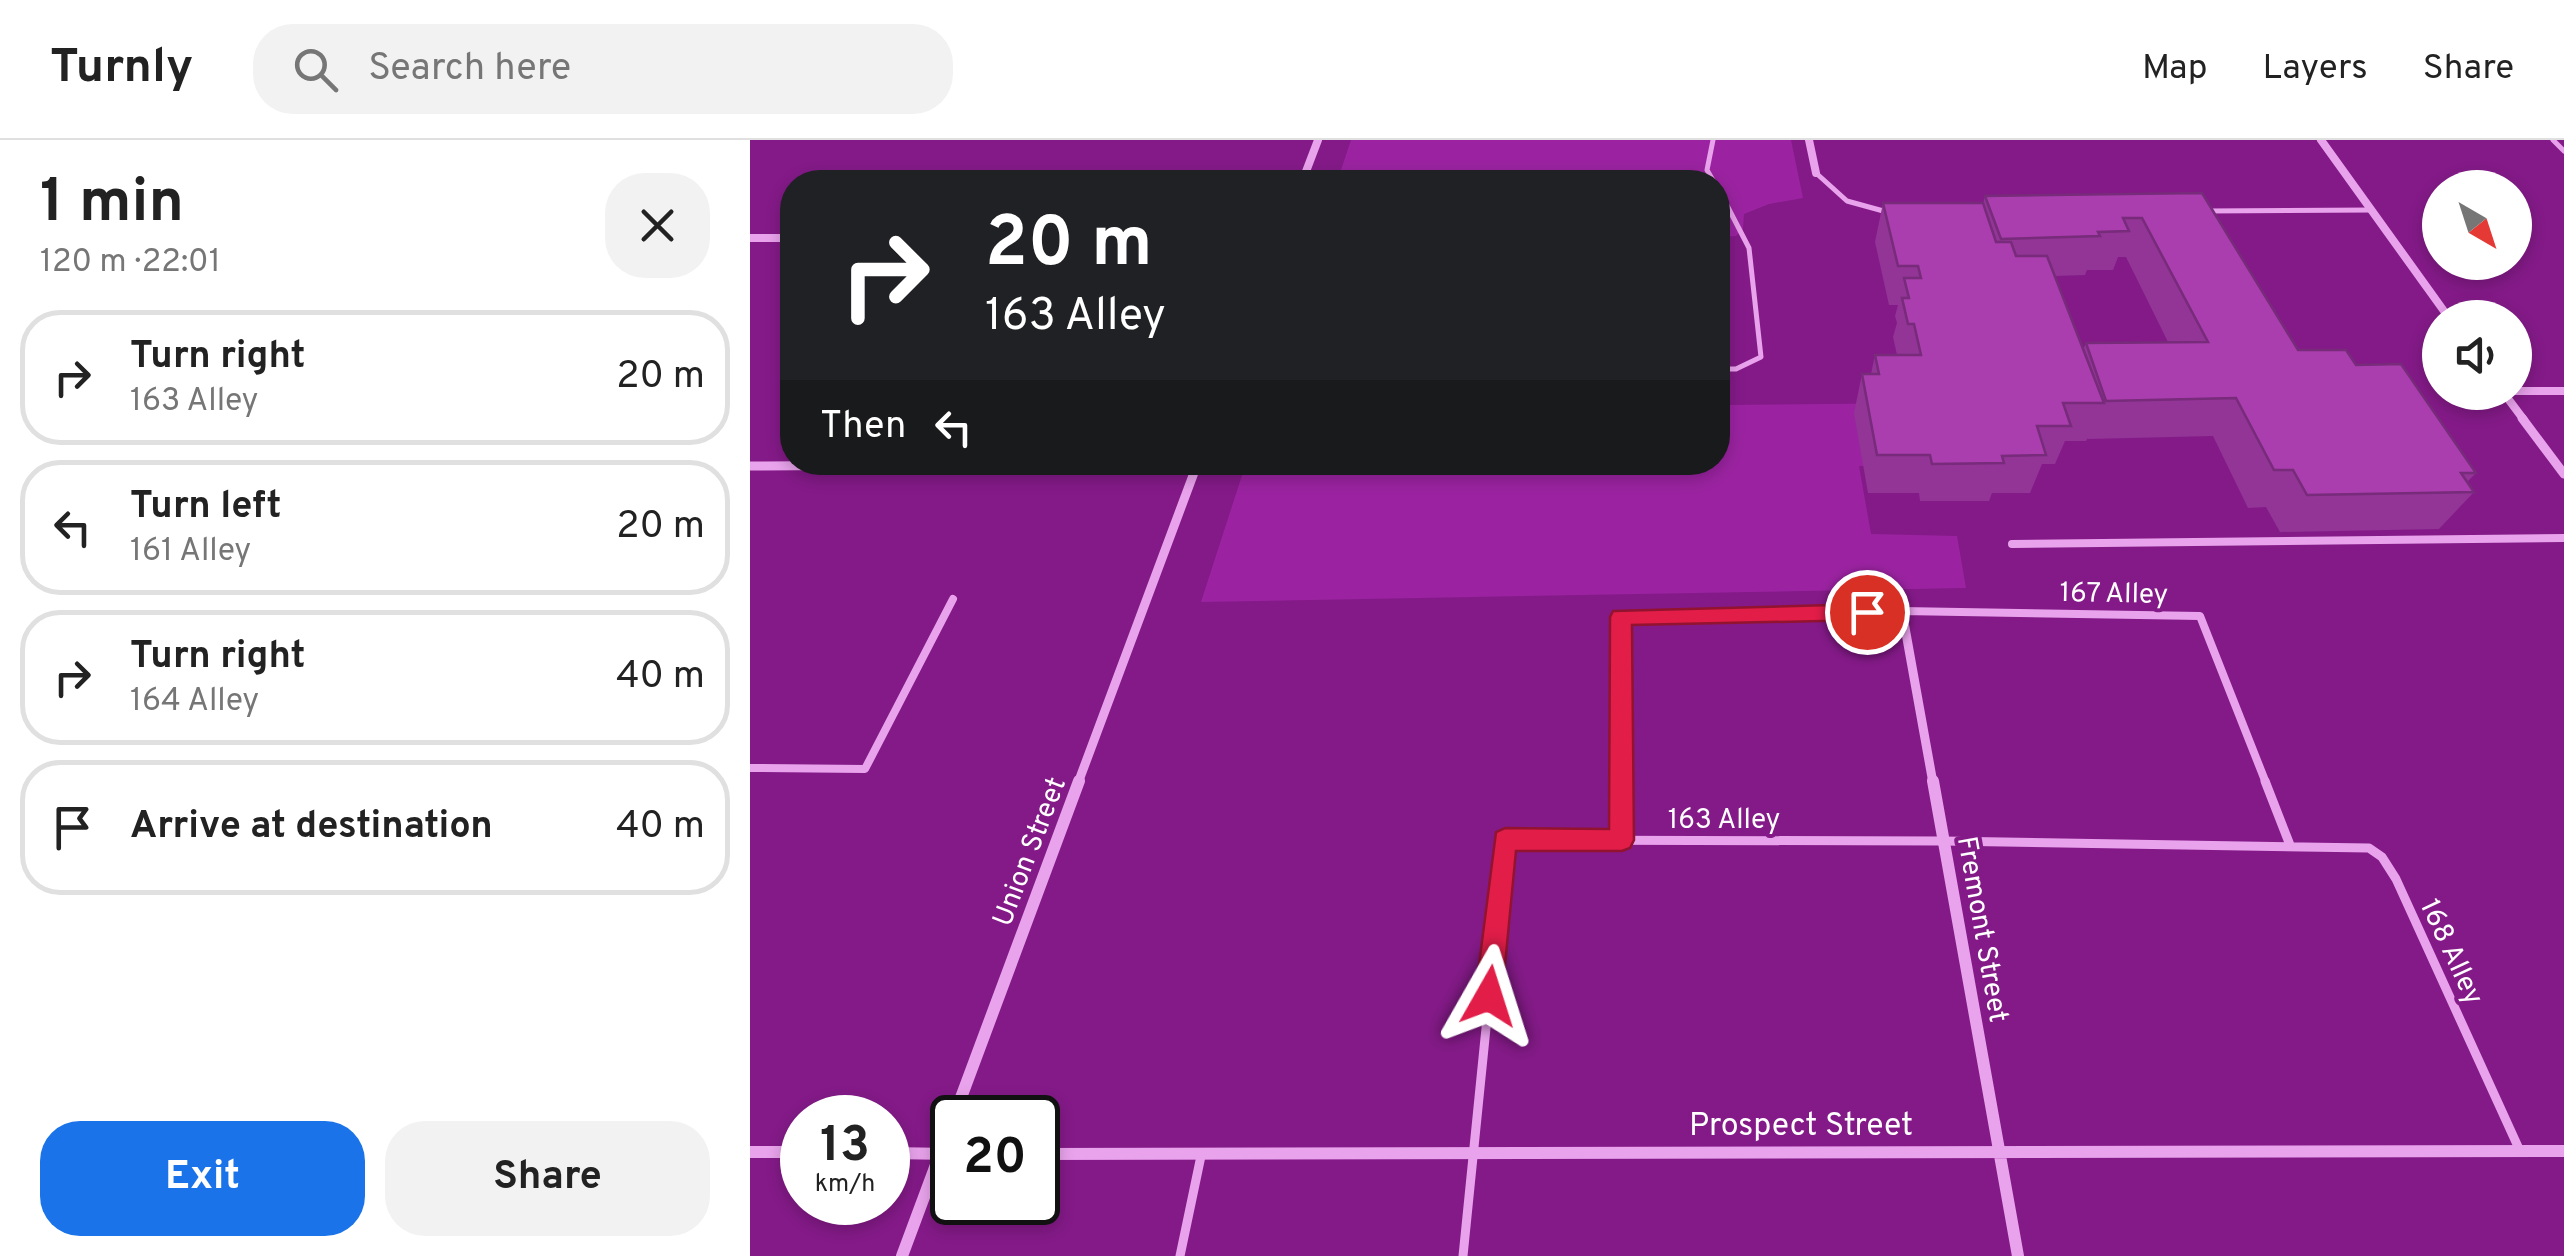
<!DOCTYPE html>
<html lang="en">
<head>
<meta charset="utf-8">
<style>
  :root { --surface:#fff; --page:#f2f2f2; --text:#222; --muted:#767676; --line:#e0e0e0; --accent:#1a73e8 }
  body { margin:0; font-family:Overpass,sans-serif; background:var(--page); color:var(--text); height:100vh; display:flex; flex-direction:column; font-size:38px; white-space:nowrap }
  * { box-sizing:border-box; margin:0 }
  p { font-size:32px; color:var(--muted) }
  .icon { flex:none; width:55px; height:55px; fill:none; stroke:currentColor; stroke-width:2; stroke-linecap:round; stroke-linejoin:round }
  .map { position:relative; flex:1; overflow:hidden }
  .drawer { display:flex; flex-direction:column; background:var(--surface); width:750px }
  .drawer>* { flex:none }
  .top-card { position:absolute; left:30px; top:30px; width:950px; height:305px; border-radius:40px; box-shadow:0 5px 15px #0003; background:#202124; color:#fff; overflow:hidden }
  .needle { width:65px; rotate:141deg }
  .fabs { position:absolute; left:1672px; top:30px; display:grid; gap:20px }
  .fabs a { display:grid; place-items:center; width:110px; height:110px; border-radius:50%; background:var(--surface); box-shadow:0 5px 15px #0003; font-size:50px }
  .speed { position:absolute; left:30px; top:955px; display:flex; gap:20px; font-size:50px; font-weight:700; text-align:center }
  .speed>* { display:grid; place-content:center; width:130px; height:130px; border-radius:50%; background:var(--surface); box-shadow:0 5px 15px #0003; line-height:1 }
  .speed small { font-size:25px; font-weight:400 }
  .speed .limit { border:5px solid #111; border-radius:15px; background:#fff; color:#111 }
  .pin { position:absolute; display:grid; place-items:center; width:85px; height:85px; color:#fff; margin:-42px; border:5px solid #fff; border-radius:50%; box-shadow:0 2px 10px #0007 }
  .me { position:absolute; width:110px; margin:-55px; rotate:6deg; stroke-linejoin:round; filter:drop-shadow(0 0 8px #0008) }
  .turn { display:flex; align-items:center; gap:35px; height:210px; padding:0 40px; font-size:45px }
  .turn .icon { width:130px; height:130px; stroke-width:2.5 }
  .turn b { display:block; font-size:70px; line-height:85px }
  .then { display:flex; align-items:center; height:95px; padding:0 40px; background:#0003; gap:20px; font-size:38px }
  .round { display:grid; place-items:center; flex:none; width:105px; height:105px; border-radius:40px; background:var(--page) }
  .summary { display:flex; align-items:center; justify-content:space-between; height:170px; padding:0 40px }
  h1 { font-size:60px; font-weight:700; line-height:75px }
  .button { display:flex; gap:20px; margin-top:auto; padding:20px 40px }
  .button a { flex:1; height:115px; border-radius:40px; background:var(--accent); color:#fff; font-size:40px; font-weight:700; line-height:115px; text-align:center }
  .button a+a { background:var(--page); color:var(--text) }
  ul { padding:0; list-style:none }
  li { display:flex; align-items:center; gap:30px; height:135px; margin:0 20px 15px; padding:0 20px; border:5px solid var(--line); border-radius:40px }
  li div { flex:1 }
  li b { display:block; font-size:38px }
  li em { font-style:normal }
  header { display:flex; align-items:center; gap:60px; box-sizing:border-box; height:140px; padding:0 50px; background:var(--surface); border-bottom:2px solid var(--line) }
  header strong { font-size:48px }
  nav { display:flex; gap:55px; margin-inline-start:auto; font-size:35px }
  .search { width:700px; height:90px; background:var(--page); display:flex; align-items:center; gap:25px; box-sizing:border-box; padding:0 35px; border-radius:40px; color:var(--muted); font-size:38px }
  main { display:flex; flex:1; min-height:0 }
  .map>svg:first-child { display:block }
  .green { fill:#9b23a1 }
  .lines { fill:none; stroke-linecap:round; stroke-linejoin:round }
  .lane-far2 { stroke:#e9a3ec; stroke-width:5 }
  .lane-far1 { stroke:#e9a3ec; stroke-width:8 }
  .lane { stroke:#e9a3ec; stroke-width:9 }
  .street-far2 { stroke:#e9a3ec; stroke-width:8 }
  .street-far1 { stroke:#e9a3ec; stroke-width:9 }
  .street { stroke:#e9a3ec; stroke-width:12 }
  .wall { fill:#923596; fill-rule:evenodd }
  .building { fill:#aa3eaf; stroke:#772b7a; stroke-width:2.5 }
  .route { fill:#e11d48; stroke:#92132f; stroke-width:2.5 }
  .labels { text-anchor:middle; stroke-width:8; stroke-linejoin:round; paint-order:stroke }
  .street-label { font-size:28px; fill:#fff; stroke:#841a88 }
  .near-street-label { font-size:32px; fill:#fff; stroke:#841a88 }
</style>
</head>
<body>
<header>
<strong>Turnly</strong>
<div class="search"><svg class="icon" aria-label="search" viewBox="0 0 24 24"><circle cx="10" cy="10" r="6"/><path d="M15 15l6 6"/></svg>Search here</div>
<nav><a>Map</a><a>Layers</a><a>Share</a></nav>
</header>
<main>
<section class="drawer">
<div class="summary"><div><h1>1 min</h1><p>120 m · 22:01</p></div><a class="round"><svg class="icon" aria-label="close" viewBox="0 0 24 24"><path d="M6 6l12 12M18 6L6 18"/></svg></a></div>
<ul>
<li><svg class="icon" aria-label="right" viewBox="0 0 24 24"><path d="M7 20v-9h11M14 6l5 5-5 5"/></svg><div><b>Turn right</b><p>163 Alley</p></div><em>20 m</em></li>
<li><svg class="icon" aria-label="left" viewBox="0 0 24 24"><path d="M17 20v-9H6M10 6l-5 5 5 5"/></svg><div><b>Turn left</b><p>161 Alley</p></div><em>20 m</em></li>
<li><svg class="icon" aria-label="right" viewBox="0 0 24 24"><path d="M7 20v-9h11M14 6l5 5-5 5"/></svg><div><b>Turn right</b><p>164 Alley</p></div><em>40 m</em></li>
<li><svg class="icon" aria-label="arrive" viewBox="0 0 24 24"><path d="M6 21V4h12l-3 4 3 4H6"/></svg><div><b>Arrive at destination</b></div><em>40 m</em></li>
</ul>
<div class="button"><a>Exit</a><a>Share</a></div>
</section>
<div class="map">
<svg width="1814" height="1116" viewBox="0 0 1814 1116">
  <rect width="100%" height="100%" fill="#841a88"/>
  <path class="green" d="M601 0H1041L1053 58 1019 64 994 74 993 89 986 96 968 97V42H587Z
    M968 122 976 265 1173 263 1189 325 1109 326 1121 394 1207 396 1216 448 451 462 496 323 968 322Z"/>
  <g class="lines">
    <path class="lane-far2" d="M963 0 957 30 964 42
      M1803 0 1814 11
      M1066 33 1097 61 1137 72
      M968 48 999 108 1011 217 986 229H968
      M1456 71 1622 70"/>
    <path class="lane-far1" d="M1262 404 1814 398
      M0 628 115 629 203 459
      M871 643V477L1152 471 1450 476 1516 643"/>
    <path class="lane" d="M871 641V700
      M1515 641 1540 705
      M430 1116 451 1016
      M713 1116 755 700 1193 701 1619 708 1632 717 1646 739 1770 1011"/>
    <path class="street-far2" d="M1059 0 1066 33
      M1571 0 1699 178
      M552 42 568 0
      M0 98H42
      M1765 251H1814
      M1753 252 1774 280"/>
    <path class="street-far1" d="M1772 278 1814 334
      M0 326 447 323
      M1152 471 1183 643
      M328 643 448 322"/>
    <path class="street" d="M1183 641 1268 1116
      M0 1012H52
      M138 1013 202 1014
      M288 1014 1814 1011
      M152 1116 329 641"/>
  </g>
  <path class="wall" d="M1452 53 1548 210 1606 225 1726 333 1717 342 1724 352 1689 389 1530 392 1516 367 1498 368 1463 296 1338 299V298L1336 301H1315L1305 324H1292L1280 353H1242L1239 361H1170L1169 353H1118L1104 273 1112 234H1121L1125 215H1147L1143 197 1147 183 1145 176 1148 165H1139L1125 102 1133 63 1233 64 1235 56ZM1368 117H1376L1418 202 1336 203 1333 210 1305 136 1335 135 1337 130H1363Z"/>
  <path class="building" d="M1452 53 1548 210H1596L1606 225 1651 224 1726 333H1711L1724 352 1557 355 1543 330H1524L1486 258 1356 261 1336 203 1458 202 1392 78H1373L1379 91 1348 92 1350 96 1251 99 1235 56Z
    M1133 63H1233L1246 102H1261L1266 116H1297L1354 263H1313L1321 286H1287L1296 315 1252 316 1254 323 1182 324 1180 315H1127L1112 234H1129L1125 215H1171L1164 184H1158L1152 158H1159L1154 138H1171L1168 126H1148Z"/>
  <path class="route" d="M1117 464 1128 472 1117 480 882 485 884 700 880 708 872 711H766L752 856 748 866 739 870 729 866 725 856 746 692 755 688 859 689 860 477 863 471Z"/>
  <g class="labels">
    <g class="street-label">
      <text transform="translate(1364 452) rotate(1)" y="10">167 Alley</text>
      <text x="974" y="688">163 Alley</text>
      <text transform="translate(278 711) rotate(-69)" y="10">Union Street</text>
      <text transform="translate(1234 789) rotate(80)" y="10">Fremont Street</text>
      <text transform="translate(1703 811) rotate(65)" y="10">168 Alley</text>
    </g>
    <g class="near-street-label">
      <text x="1051" y="995">Prospect Street</text>
    </g>
  </g>
</svg>
<div class="fabs">
<a><svg class="needle" viewBox="-14 -14 28 28"><path d="M0-13l5 13h-10z" fill="#e53935"/><path d="M0 13l5-13h-10z" fill="#767676"/></svg></a>
<a><svg class="icon" aria-label="sound" viewBox="0 0 24 24"><path d="M4 9h4l5-4v14l-5-4H4zM17 9q2 3 0 6"/></svg></a>
</div>
<div class="speed"><div>13<small>km/h</small></div><div class="limit">20</div></div>
<div class="pin" style="left:1117px;top:472px;background:#d93025"><svg class="icon" aria-label="arrive" viewBox="0 0 24 24"><path d="M6 21V4h12l-3 4 3 4H6"/></svg></div>
<svg class="me" style="left:739px;top:856px" viewBox="-20 -20 40 40"><path d="M0-17L14 15 0 8-14 15z" fill="#e11d48" stroke="#fff" stroke-width="4"/></svg>
<div class="top-card">
<div class="turn"><svg class="icon" aria-label="right" viewBox="0 0 24 24"><path d="M7 20v-9h11M14 6l5 5-5 5"/></svg><div><b>20 m</b>163 Alley</div></div>
<div class="then">Then<svg class="icon" aria-label="left" viewBox="0 0 24 24"><path d="M17 20v-9H6M10 6l-5 5 5 5"/></svg></div>
</div>
</div>
</main>
</body>
</html>
